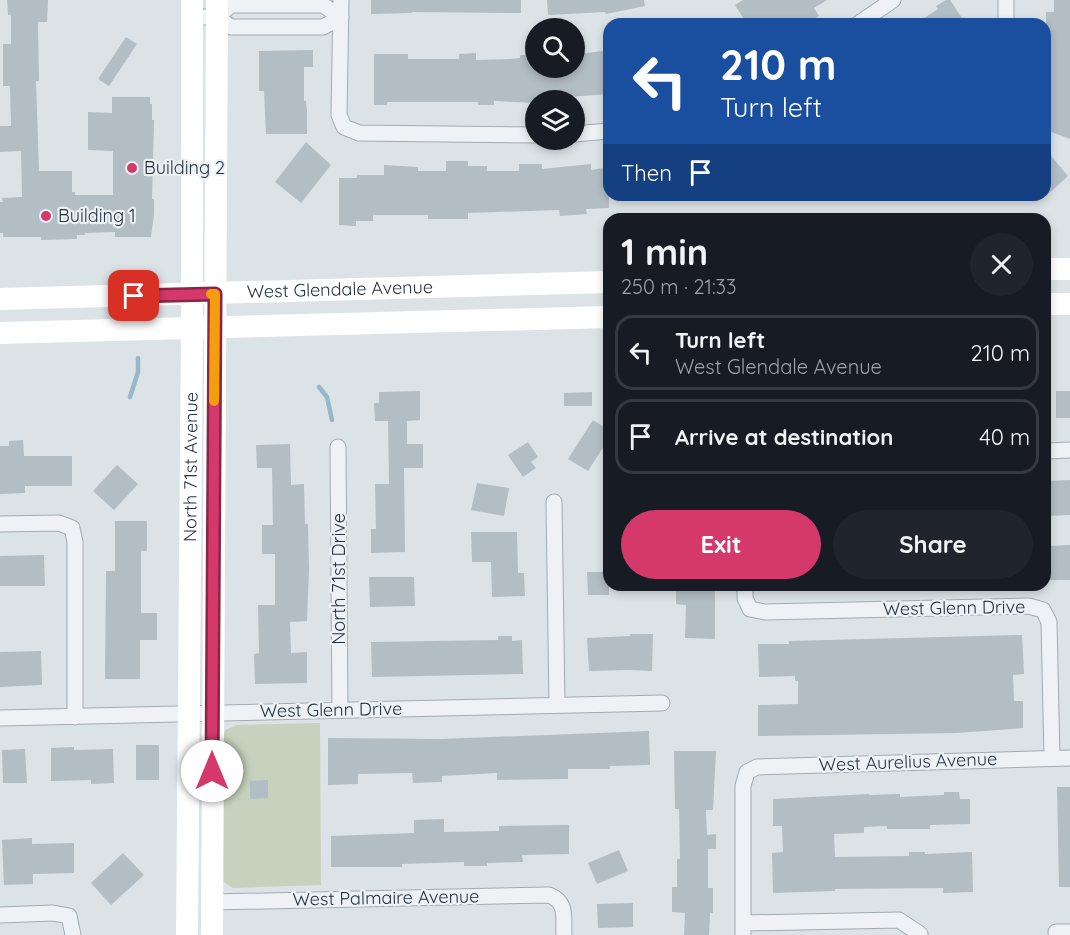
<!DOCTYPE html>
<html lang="en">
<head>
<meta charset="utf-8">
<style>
  :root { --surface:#171b24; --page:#20242c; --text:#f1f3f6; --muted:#9ea1a6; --line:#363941; --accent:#d5396c }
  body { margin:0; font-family:Quicksand,sans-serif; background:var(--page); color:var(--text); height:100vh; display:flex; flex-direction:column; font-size:22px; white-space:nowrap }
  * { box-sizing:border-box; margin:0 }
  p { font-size:20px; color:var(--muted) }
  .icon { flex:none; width:33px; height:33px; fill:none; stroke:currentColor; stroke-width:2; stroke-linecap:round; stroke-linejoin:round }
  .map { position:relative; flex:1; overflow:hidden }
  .details { position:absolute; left:603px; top:213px; width:448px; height:378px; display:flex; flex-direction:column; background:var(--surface); border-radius:18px; box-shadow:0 3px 9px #0003 }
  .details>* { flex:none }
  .guide { position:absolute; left:603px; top:18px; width:448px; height:183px; border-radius:18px; box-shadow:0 3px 9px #0003; background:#1a4fa0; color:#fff; overflow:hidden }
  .tools { position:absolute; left:525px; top:18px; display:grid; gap:12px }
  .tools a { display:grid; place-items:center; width:60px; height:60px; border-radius:50%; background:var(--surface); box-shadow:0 3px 9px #0003; font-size:30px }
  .pin { position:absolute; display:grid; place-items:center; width:51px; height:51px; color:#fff; margin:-26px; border-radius:12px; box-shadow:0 3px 9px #0006 }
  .me { position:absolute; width:66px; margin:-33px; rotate:0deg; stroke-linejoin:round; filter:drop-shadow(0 0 4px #0008) }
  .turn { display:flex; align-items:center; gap:21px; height:126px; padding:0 18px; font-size:27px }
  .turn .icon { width:78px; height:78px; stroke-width:2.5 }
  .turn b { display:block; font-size:42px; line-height:51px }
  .then { display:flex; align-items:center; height:57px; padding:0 18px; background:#0003; gap:12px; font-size:22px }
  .round { display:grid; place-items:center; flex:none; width:63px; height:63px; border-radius:32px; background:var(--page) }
  .overview { display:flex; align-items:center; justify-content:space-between; height:102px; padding:0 18px }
  h1 { font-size:36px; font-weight:700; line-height:45px }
  .cta { display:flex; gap:12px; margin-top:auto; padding:12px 18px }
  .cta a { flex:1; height:69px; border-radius:36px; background:var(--accent); color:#fff; font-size:24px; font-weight:700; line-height:69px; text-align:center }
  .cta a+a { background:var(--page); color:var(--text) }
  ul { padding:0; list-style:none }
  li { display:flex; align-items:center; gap:18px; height:75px; margin:0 12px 9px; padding:0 6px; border:3px solid var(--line); border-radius:18px }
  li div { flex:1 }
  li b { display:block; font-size:22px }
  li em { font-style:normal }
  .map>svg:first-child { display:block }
  .green { fill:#c6d2bd }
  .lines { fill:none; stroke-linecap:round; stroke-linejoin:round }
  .stream { stroke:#95b8ca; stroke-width:4.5 }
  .building { fill:#b3bdc4 }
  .street-casing { stroke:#a1abb1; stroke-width:17 }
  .street { stroke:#eff2f5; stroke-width:15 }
  .secondary { stroke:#fff; stroke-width:22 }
  .route-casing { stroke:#8a2546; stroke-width:15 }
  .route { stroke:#d5396c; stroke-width:10 }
  .slow { stroke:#f59e0b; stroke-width:10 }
  .poi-dot { fill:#d5396c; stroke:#ecf1f5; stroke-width:2 }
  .labels { text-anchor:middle; stroke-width:4.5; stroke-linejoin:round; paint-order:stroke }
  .poi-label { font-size:18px; fill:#25333e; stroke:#ecf1f5; text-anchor:start }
  .street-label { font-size:18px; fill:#25333e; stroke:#ecf1f5 }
</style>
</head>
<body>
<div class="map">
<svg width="1070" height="935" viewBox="0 0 1070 935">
  <rect width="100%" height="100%" fill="#dce3e7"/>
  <path class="green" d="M320 723 321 885 233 888 223 881V736L225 730 237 725Z"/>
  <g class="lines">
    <path class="stream" d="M319 387 327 397 332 420
      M130 397 138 372V358"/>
  </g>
  <path class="building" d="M7 0H48L47 22H38L39 81H36L39 171H72V192H75V195H113V151L88 150V112L112 113V97H150V104H152V120H154L152 199H154V214L151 237H115V232L85 233V235H77V239L41 240V237H3V233H0V202H3L2 198 22 197 21 151 0 152V126H11L10 86H3V44H11V15H8Z
    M371 0H521V13L412 12V13L371 14Z
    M547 0H644L645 6 606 14 605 12 548 15Z
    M743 0H827L814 8 819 16 806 24H747L735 5Z
    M946 0H950L966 24H915L938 9 936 6Z
    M1054 0H1070V139L1046 130V12H1054Z
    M126 37 137 44 109 86 98 79Z
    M313 50V67H304V101H306L307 111V134H266L264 91H259V51Z
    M609 50V94L568 97V100H536V103L494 101V105H478V102H387V105H374V54H408V59H459V54L476 53V60L510 59 520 58V55H532L533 68H574V55Z
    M306 142 331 165 301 203 275 182Z
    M1046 150 1068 176 1046 196Z
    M446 161H468V166H487V171H519V164H542V169L591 164V170L609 167V208L586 209 587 214 560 216 559 210 468 213V219H428V215H373V221H356V226L339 225V178H357V175H384V165L418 167V171H446Z
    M420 391V420L407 421V444H423V468H404L405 552 371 553V529H376L375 484H389L388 421H375L374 403H379V392Z
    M1056 391H1070V418H1056Z
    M592 392V406H564V393Z
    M593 420 609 430V438L588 471 568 459Z
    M23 440 24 456H72V486H25V493L0 494V446H9V441Z
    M528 442 538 457 531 462 536 468 523 477 508 455Z
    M290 444 291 485 304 484 305 524H308L309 569 307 621 290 622 291 653 307 652V683L255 684 254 654 259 653 258 605H275V554H262V525H273L272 468H257L256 445Z
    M117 465 138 484 114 510 93 491Z
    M1070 480V515L1048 516 1047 481Z
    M477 483 509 488 504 516 471 510Z
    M115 521H147V551H141V613H157V640H140V679H105L106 571H115Z
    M471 532H517L518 573H524L525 596 492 597 491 562H472Z
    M1070 545V580H1048V546Z
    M44 555 45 586H0V556Z
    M587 572H609V595H588Z
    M369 577H414L415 606 370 607Z
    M676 585H715V639L685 638 686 605 676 604Z
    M630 634H653L652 671 629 670 589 671 587 638 630 636Z
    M1022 635 1024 674 1013 675 1014 701H1023V728L957 733 758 736V705L798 704V681H795V676L759 677 758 644H789V641Z
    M498 636H512V641L522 640 523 674 372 677 371 642 498 640Z
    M41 651 42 685 0 687V652Z
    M649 731 650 765 610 766V769H568V779L497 780V773L442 776V782L413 783 412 773 358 774V784L328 785V738L441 739Z
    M136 745H159V780H136Z
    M74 747V750L113 749 114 783 91 784V780L51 781V748Z
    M25 749 27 783H3L2 750Z
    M674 751H716L713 810H706L707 835 716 834V849H708V888H713V913H710L709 935H684L685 913 672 912V887H677V859H680L679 809H675Z
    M268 780V798L250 799V781Z
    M1057 787H1070V887H1059Z
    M944 792H959L960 799H970V824L930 825V829H887V826L864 827V833L834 834 835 857 909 856V852H925V854L972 852 973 892 943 893V888L835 889V891L773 893 772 853 783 852 782 826H773V799L869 794V795L900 794V797L944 795Z
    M444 819V832L499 831V826L569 825V854L522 855 523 862 487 863V866H464V862L402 864V867H331V836L414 833V820Z
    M32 838V844L74 843V873L33 874V884L4 885 2 840Z
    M619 850 628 871 597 884 588 863Z
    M123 853 144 875 111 905 91 883Z
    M633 903V927L598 928 597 904Z"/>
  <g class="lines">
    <g class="street-casing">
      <path id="street" d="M341 0 339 115 344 127 359 133 536 135
        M191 17H217L231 27H323L341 17
        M217 17 231 5H323L341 17
        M858 24 893 0
        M1006 24V0
        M574 134 609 131
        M338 447 340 710
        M1046 451 1070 450
        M554 502 557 705
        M0 524 59 523 72 528 75 542V717
        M745 585V598L750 609 765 612 1029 606 1043 610 1049 622 1052 758
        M0 718 662 703
        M212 902 549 895C568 902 563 918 564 935
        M0 915 53 913 69 916 73 935
        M743 923 899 920 920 934
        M1056 932H1070
        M743 935V786L747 772 757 767 1070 758"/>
    </g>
    <use href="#street" class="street"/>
    <g class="secondary">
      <path d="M1046 269H1070"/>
      <path id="s1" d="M0 299 609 282"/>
      <path d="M1046 304H1070"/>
      <path d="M0 333 609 317"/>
      <path id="s2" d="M187 935 192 329V0"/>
      <path d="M212 935 217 0"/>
    </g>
  </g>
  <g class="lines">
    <g class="route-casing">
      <path id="route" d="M134 296 215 294 212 771"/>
    </g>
    <use href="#route" class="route"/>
    <path class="slow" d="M211 294H215L214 401"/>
  </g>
  <g class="poi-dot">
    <circle cx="132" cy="168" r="6"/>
    <circle cx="46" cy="216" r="6"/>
  </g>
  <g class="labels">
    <g class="poi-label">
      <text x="144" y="174">Building 2</text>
      <text x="58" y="222">Building 1</text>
    </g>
    <g class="street-label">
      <text dy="6" stroke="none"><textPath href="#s1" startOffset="340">West Glendale Avenue</textPath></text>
      <text dy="6" stroke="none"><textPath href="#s2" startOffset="468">North 71st Avenue</textPath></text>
      <text transform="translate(339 579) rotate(-90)" y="6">North 71st Drive</text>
      <text transform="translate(954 608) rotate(-1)" y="6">West Glenn Drive</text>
      <text transform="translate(331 710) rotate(-1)" y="6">West Glenn Drive</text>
      <text transform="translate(908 762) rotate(-2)" y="6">West Aurelius Avenue</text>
      <text transform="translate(386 898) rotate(-1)" y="6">West Palmaire Avenue</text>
    </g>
  </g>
</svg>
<div class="tools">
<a><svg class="icon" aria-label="search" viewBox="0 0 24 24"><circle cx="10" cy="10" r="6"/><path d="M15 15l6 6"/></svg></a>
<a><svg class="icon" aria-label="layers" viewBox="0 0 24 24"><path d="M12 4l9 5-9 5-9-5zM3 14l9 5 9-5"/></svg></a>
</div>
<div class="pin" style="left:134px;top:296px;background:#d93025"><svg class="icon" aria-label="arrive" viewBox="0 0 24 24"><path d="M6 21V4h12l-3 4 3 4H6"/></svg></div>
<svg class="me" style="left:212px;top:771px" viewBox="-20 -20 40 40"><circle r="19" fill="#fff"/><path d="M0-13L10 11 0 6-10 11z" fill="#d5396c"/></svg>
<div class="guide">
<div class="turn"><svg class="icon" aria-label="left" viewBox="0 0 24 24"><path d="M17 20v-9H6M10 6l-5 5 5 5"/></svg><div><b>210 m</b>Turn left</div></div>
<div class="then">Then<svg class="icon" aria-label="arrive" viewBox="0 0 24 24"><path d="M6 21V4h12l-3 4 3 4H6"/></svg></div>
</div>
<section class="details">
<div class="overview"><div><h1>1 min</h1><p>250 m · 21:33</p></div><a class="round"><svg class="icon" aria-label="close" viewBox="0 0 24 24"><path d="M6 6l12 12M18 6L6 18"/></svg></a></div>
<ul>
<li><svg class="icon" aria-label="left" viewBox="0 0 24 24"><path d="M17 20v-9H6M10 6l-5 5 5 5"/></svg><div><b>Turn left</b><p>West Glendale Avenue</p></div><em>210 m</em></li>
<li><svg class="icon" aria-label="arrive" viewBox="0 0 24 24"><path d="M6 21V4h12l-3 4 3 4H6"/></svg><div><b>Arrive at destination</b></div><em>40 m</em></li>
</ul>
<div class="cta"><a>Exit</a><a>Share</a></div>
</section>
</div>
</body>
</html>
